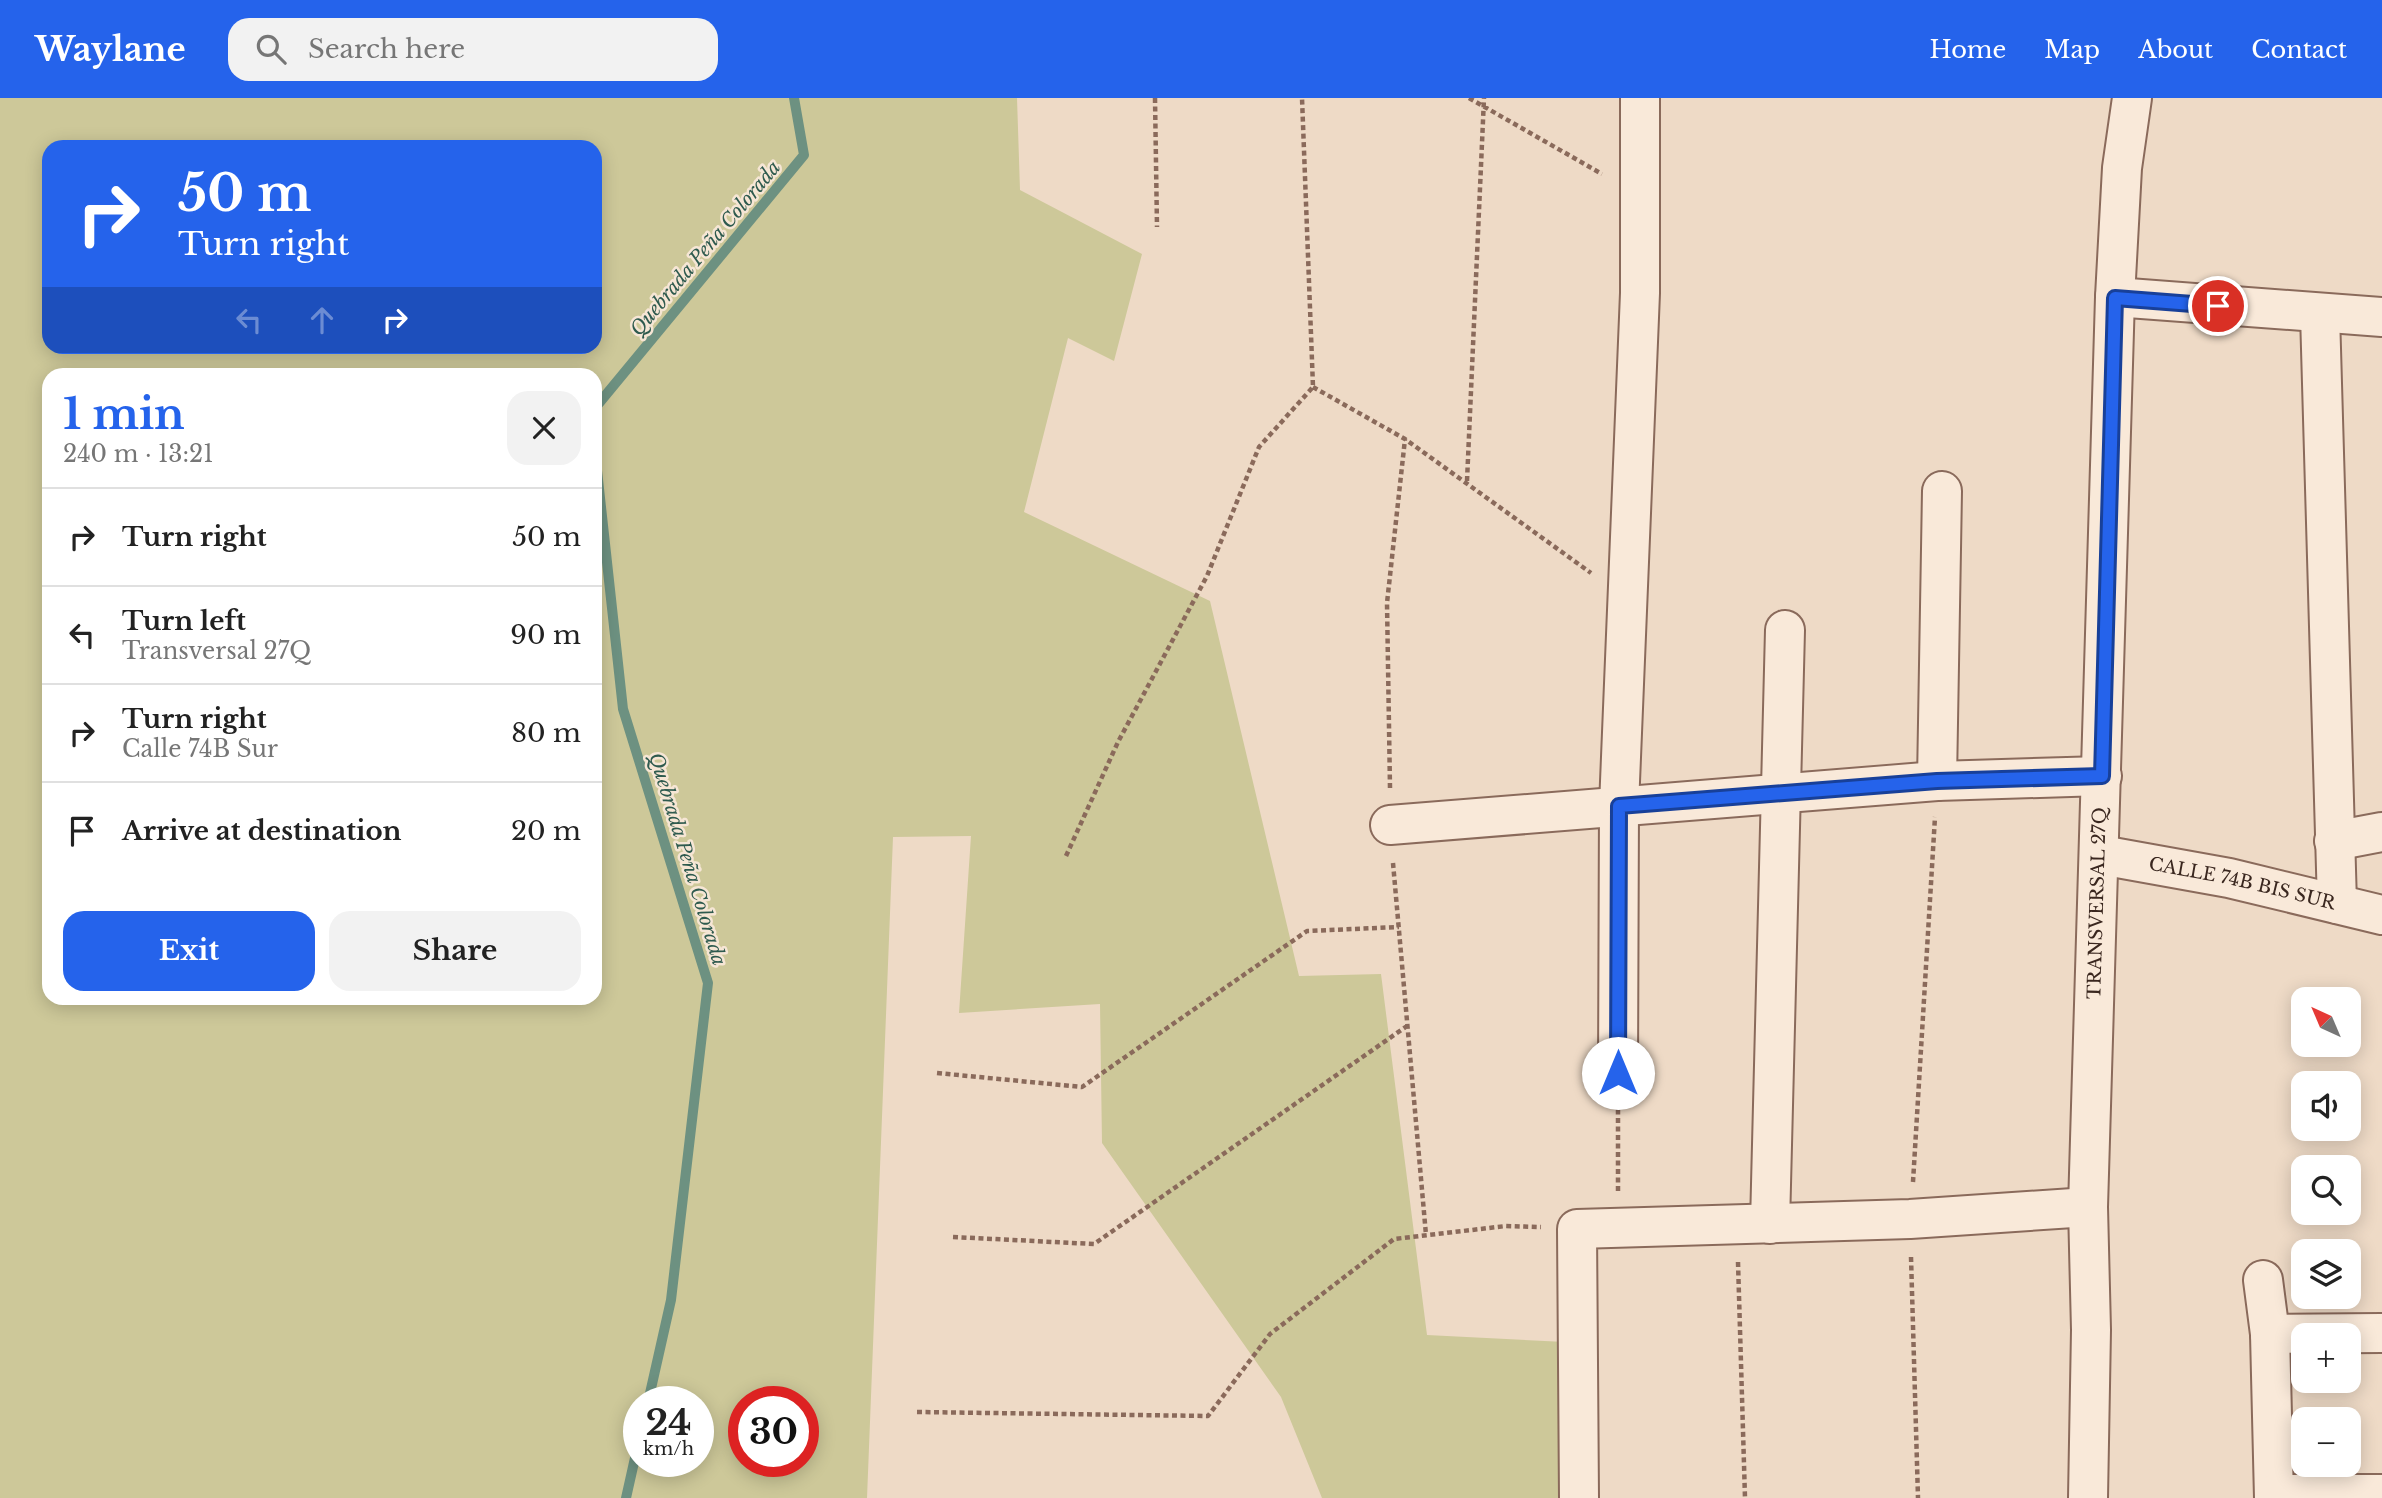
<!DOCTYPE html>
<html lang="en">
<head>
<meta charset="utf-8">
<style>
  :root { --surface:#fff; --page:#f2f2f2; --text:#222; --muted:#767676; --line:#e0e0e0; --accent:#2563eb }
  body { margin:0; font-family:"Libre Baskerville",serif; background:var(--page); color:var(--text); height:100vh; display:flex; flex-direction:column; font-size:26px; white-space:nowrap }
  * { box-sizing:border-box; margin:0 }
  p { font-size:23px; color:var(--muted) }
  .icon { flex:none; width:38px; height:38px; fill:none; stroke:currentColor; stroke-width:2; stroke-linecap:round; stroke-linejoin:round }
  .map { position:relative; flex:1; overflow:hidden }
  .side { position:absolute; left:42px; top:270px; width:560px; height:637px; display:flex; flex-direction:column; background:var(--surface); border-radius:21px; box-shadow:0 4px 18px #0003 }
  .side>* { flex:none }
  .hud { position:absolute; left:42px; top:42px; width:560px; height:214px; border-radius:21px; box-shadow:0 4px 18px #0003; background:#2563eb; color:#fff; overflow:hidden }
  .needle { width:46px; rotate:316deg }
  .fabs { position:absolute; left:2291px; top:889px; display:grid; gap:14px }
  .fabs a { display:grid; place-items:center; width:70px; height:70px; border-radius:14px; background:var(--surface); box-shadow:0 4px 18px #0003; font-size:35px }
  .speed { position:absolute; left:623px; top:1288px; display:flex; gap:14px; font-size:35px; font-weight:700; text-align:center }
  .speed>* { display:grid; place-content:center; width:91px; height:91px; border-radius:50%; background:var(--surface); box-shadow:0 4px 18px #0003; line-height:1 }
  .speed small { font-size:18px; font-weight:400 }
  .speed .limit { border:10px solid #d22; background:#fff; color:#111 }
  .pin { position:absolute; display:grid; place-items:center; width:60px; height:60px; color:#fff; margin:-30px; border:4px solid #fff; border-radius:50%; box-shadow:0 2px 7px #0007 }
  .me { position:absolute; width:77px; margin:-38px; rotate:0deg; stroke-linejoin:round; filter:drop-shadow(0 0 5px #0008) }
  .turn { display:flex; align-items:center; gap:24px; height:147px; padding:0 21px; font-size:32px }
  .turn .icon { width:91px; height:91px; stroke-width:2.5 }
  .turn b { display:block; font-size:49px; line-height:60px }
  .lanes { display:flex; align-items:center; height:66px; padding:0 21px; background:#0003; justify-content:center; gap:35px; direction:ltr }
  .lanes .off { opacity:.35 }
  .round { display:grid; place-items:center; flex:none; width:74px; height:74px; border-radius:21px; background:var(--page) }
  .head { display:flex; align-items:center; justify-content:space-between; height:119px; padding:0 21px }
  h1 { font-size:42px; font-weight:700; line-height:52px; color:var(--accent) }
  .primary-button { display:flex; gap:14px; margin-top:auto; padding:14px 21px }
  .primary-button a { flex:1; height:80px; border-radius:21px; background:var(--accent); color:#fff; font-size:28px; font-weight:700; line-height:80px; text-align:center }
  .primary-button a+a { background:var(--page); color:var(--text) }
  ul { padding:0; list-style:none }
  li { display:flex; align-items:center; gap:21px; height:98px; padding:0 21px; border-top:2px solid var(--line) }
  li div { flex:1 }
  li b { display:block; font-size:26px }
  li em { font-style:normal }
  header { display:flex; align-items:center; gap:42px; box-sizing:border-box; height:98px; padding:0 35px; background:var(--accent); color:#fff }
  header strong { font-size:33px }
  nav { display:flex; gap:38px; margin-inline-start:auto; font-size:24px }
  .search { width:490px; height:63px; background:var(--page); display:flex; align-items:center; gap:18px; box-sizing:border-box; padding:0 24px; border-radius:21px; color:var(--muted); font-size:26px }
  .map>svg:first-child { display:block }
  .green { fill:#cdc899; fill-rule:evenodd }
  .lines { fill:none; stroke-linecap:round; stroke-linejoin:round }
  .stream { stroke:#6d9181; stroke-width:10 }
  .minor-casing { stroke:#8a6a5b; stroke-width:42 }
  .path { stroke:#8a6a5b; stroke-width:4.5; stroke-dasharray:5 3.5; stroke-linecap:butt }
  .minor { stroke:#f9e9d9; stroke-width:38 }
  .route-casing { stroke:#184099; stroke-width:18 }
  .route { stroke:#2563eb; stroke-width:12 }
  .labels { text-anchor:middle; stroke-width:5; stroke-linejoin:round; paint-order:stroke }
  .street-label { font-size:18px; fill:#3a271f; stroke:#f6e6d5 }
  .water-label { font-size:19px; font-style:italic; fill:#2e5a4e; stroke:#f6e6d5 }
</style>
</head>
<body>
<header>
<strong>Waylane</strong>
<div class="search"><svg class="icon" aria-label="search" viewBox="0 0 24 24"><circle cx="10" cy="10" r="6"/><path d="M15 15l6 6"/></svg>Search here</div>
<nav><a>Home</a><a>Map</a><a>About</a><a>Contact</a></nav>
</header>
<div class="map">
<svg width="2382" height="1400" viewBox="0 0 2382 1400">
  <rect width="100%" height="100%" fill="#eedac6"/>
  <path class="green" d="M0 0H1017L1020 92 1142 156 1114 263 1068 240 1024 414 1210 503 1299 878 1381 876 1427 1237 1565 1244 1564 1400H1322L1281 1299 1102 1045 1100 906 959 915 971 738 893 739 867 1400H0ZM49 49H595V248H49ZM49 276H595V900H49ZM639 1304H698V1363H639ZM744 1304H803V1363H744Z"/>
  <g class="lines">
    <path class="stream" d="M595 310 804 57 794 0
      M595 354 623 611 708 885 671 1202 648 1304
      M626 1400 639 1342"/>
    <g class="minor-casing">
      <g id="minor">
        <path d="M2115 199 2382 219"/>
        <path d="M2320 216 2337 806"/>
        <path d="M1937 683 1942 393"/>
        <path d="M1390 727 1937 683 2102 678"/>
        <path d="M2334 743 2382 734"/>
        <path id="s1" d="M2101 757 2229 780 2382 817"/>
        <path d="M1618 975 1619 708 1640 195V0"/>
        <path d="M1770 1126 1785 532"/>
        <path d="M2263 1182 2270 1236 2274 1400"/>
        <path d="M2270 1236 2382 1235"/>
        <path d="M2274 1396H2382"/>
        <path d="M1579 1400 1577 1131 1910 1121 2088 1109"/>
        <path id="s2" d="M2088 1400 2091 1232 2088 1109 2115 199 2122 70 2132 0"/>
      </g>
    </g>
    <path class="path" d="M1155 0 1157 129
      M1469 0 1602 76
      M1313 289 1405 341 1591 475
      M1467 383 1484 0
      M1390 690 1387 505 1405 341
      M1066 758 1118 644 1207 478 1259 349 1313 289 1302 0
      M1393 765 1426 1137
      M937 975 1082 989 1307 833 1399 829
      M1913 1084 1935 719
      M1618 1093V1011
      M953 1139 1094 1146 1407 928
      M1911 1159 1918 1400
      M1738 1164 1745 1400
      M917 1314 1208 1318 1270 1236 1394 1141 1506 1128 1541 1129"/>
    <use href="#minor" class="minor"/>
  </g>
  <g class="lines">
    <g class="route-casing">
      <path id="route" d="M1618 975 1619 708 1937 683 2102 678 2115 200 2218 208"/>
    </g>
    <use href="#route" class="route"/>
  </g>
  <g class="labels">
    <g class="street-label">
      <text dy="6" stroke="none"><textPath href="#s1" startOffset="144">CALLE 74B BIS SUR</textPath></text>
      <text dy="6" stroke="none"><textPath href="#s2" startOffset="595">TRANSVERSAL 27Q</textPath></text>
    </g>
    <g class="water-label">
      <text transform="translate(705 150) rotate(-50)" y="7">Quebrada Peña Colorada</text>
      <text transform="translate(688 761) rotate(73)" y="7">Quebrada Peña Colorada</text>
    </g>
  </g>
</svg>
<div class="fabs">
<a><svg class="needle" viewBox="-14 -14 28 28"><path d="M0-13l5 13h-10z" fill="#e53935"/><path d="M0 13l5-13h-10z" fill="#767676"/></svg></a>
<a><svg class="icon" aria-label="sound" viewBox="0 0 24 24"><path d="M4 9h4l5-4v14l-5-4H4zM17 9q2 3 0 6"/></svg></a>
<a><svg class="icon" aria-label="search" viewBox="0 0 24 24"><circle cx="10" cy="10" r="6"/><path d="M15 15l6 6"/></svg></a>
<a><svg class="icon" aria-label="layers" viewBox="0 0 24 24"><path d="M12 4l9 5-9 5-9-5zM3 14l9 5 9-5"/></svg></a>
<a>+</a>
<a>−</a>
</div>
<div class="speed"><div>24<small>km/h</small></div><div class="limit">30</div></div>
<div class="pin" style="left:2218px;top:208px;background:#d93025"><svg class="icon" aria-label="arrive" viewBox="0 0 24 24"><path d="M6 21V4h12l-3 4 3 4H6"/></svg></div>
<svg class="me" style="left:1618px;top:975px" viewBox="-20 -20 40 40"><circle r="19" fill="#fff"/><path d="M0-13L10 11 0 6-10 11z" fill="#2563eb"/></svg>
<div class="hud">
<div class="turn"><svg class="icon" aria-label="right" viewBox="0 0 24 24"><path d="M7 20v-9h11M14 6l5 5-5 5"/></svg><div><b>50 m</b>Turn right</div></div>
<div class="lanes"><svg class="icon off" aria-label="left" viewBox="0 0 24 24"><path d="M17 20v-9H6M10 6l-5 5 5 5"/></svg><svg class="icon off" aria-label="ahead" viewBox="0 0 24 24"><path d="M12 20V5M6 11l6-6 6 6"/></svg><svg class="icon" aria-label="right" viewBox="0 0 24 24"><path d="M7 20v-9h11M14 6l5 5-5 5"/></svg></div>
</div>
<section class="side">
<div class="head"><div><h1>1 min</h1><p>240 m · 13:21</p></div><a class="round"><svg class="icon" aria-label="close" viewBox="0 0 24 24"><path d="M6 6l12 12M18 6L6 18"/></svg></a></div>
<ul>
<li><svg class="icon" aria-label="right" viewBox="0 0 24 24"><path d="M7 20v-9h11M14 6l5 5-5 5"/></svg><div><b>Turn right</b></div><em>50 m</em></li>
<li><svg class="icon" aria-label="left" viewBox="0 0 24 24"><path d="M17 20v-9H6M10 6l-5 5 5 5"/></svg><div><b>Turn left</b><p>Transversal 27Q</p></div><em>90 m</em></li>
<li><svg class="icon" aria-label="right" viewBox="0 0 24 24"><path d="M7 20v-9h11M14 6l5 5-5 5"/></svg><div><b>Turn right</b><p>Calle 74B Sur</p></div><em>80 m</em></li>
<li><svg class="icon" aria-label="arrive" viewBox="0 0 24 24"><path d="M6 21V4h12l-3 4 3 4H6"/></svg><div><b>Arrive at destination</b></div><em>20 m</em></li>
</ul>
<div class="primary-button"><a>Exit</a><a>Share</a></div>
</section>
</div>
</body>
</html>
